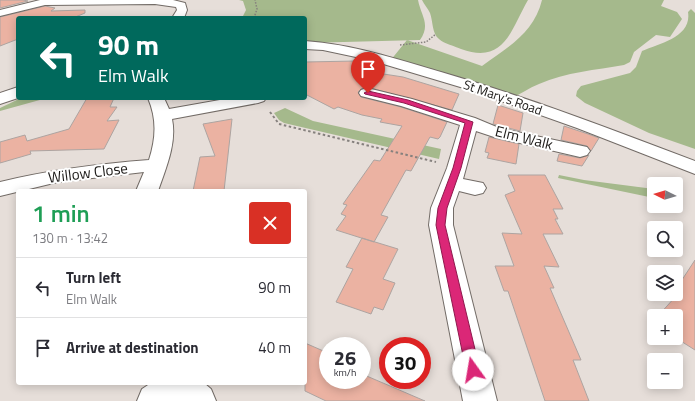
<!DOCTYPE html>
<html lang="en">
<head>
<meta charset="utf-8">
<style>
  :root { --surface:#fff; --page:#f2f2f3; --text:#2b2b33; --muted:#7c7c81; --line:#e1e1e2 }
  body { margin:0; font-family:"Titillium Web",sans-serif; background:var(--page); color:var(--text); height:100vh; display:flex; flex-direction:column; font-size:15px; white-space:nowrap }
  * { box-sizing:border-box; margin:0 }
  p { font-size:13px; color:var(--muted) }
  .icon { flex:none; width:22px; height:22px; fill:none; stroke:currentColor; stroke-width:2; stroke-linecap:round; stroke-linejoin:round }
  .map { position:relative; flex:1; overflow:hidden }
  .details { position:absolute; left:16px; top:189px; width:291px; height:196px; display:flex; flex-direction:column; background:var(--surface); border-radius:4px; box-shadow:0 2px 10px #0003 }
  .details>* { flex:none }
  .top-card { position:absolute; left:16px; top:16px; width:291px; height:84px; border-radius:4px; box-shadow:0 2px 10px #0003; background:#00695c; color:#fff; overflow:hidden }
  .needle { width:26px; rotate:275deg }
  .controls { position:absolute; left:647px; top:177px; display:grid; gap:8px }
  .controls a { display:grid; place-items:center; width:36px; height:36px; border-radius:4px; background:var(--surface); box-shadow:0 2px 10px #0003; font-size:20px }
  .speed { position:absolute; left:319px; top:337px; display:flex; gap:8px; font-size:20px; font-weight:700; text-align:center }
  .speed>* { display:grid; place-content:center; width:52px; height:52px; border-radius:50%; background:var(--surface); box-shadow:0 2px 10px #0003; line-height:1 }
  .speed small { font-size:10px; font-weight:400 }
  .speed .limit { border:6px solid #d22; background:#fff; color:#111 }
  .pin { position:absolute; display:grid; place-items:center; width:34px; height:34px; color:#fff; margin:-41px -17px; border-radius:50% 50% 50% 0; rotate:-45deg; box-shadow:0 0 4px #0007 }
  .pin .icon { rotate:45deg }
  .me { position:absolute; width:44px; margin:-22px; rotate:347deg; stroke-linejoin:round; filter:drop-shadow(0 0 3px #0008) }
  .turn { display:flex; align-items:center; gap:14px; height:84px; padding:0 16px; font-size:18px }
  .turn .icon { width:52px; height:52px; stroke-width:2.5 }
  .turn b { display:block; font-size:28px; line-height:34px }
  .round { display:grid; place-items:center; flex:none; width:42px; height:42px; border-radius:4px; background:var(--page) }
  .head { display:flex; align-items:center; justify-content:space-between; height:68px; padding:0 16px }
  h1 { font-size:24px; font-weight:600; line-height:30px; color:#1e9e55 }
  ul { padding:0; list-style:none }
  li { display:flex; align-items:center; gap:12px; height:60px; padding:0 16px; border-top:1px solid var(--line) }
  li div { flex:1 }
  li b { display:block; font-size:15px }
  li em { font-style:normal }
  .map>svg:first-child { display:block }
  .green { fill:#a5b98c }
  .building { fill:#ebb2a2; stroke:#ada4a1 }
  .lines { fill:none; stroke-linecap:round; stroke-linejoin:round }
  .street-casing { stroke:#726b66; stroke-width:2 }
  .path-far1 { stroke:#86817e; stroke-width:1.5; stroke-dasharray:1.5 1.5; stroke-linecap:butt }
  .path { stroke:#86817e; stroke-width:2; stroke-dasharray:2.5 2.5; stroke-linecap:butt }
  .street { fill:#fff; fill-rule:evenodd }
  .route { fill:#db2777; stroke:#8e194d }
  .labels { text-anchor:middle; stroke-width:4; stroke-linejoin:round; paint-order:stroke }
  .far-street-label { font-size:13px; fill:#1b1917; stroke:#fff }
  .street-label { font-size:15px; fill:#1b1917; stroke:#fff }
</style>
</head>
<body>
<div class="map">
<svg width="695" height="401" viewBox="0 0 695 401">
  <rect width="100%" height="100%" fill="#e6ded9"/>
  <path class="green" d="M239 0H418C421 16 431 24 420 40L305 43V18H242L246 10 243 1Z
    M422 0H528C511 29 505 65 461 49 455 46 444 44 439 39 432 34 433 21 430 13 428 9 424 4 422 0Z
    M542 0H664L661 6 677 12 682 19 670 37 656 35 634 52 630 62 624 65C596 70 566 72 539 84 529 88 520 94 511 99L390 61 407 40 482 66C508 47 534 33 542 0Z
    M691 9 695 13V149L649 133 585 103 576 96 577 91 581 86 630 73 636 67 642 51C660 43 692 37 688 12Z
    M21 98H47L0 111V108Z
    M285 108 313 121 441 149 439 159 284 123 279 120 274 113Z
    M559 175 584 180 654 189V198L558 178Z"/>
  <path class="building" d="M0 0H23L28 1 0 8Z
    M45 6 55 8 51 11 85 10V13L73 18H18V39L0 46V17Z
    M356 61 358 70 403 77 459 94 452 110 367 87 361 89 358 92 361 97 401 107 447 122 440 137 438 139 430 137 411 171 406 170 381 215 388 217 374 242 336 230 346 216 341 214 347 205 343 204 374 160 380 161 402 126 380 122 382 119 362 115 338 107 334 109 305 94V62Z
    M87 98H114L110 107H117L107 121 119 120 104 149 30 151 31 154 0 163V142L25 135 27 141 69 129Z
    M498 105 523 113 520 131 493 124Z
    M232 119 224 191H193L200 157 215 156 203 124Z
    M564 126 588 134 599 138 591 151 587 146 561 140Z
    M489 137 519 144 516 164 487 158 489 153 485 152Z
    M559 154 580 158 589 155 582 166 557 161Z
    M508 175H545L563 209H553L558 219H555L563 234H543L559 267 544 266 554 288H550L581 360H573L589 401H545L508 291H504L495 266H514L502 233 522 234 505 195 515 191Z
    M362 238 398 249 383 279 395 283 383 310 374 307 371 314 336 302 353 269 346 267Z
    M695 260V350L676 338V316H658L676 296V289Z
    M305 343 328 353V380H362V374L425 401H326L305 391Z"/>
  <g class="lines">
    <g class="street-casing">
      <path id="street" d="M40 0H173L185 3 187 10 184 18H172L177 10 176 7 155 4 45 5 0 16V10Z
        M305 41C352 44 396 59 441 72 527 97 611 129 695 161V174L577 128 467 89 370 60 323 50 305 49Z
        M18 87V98L0 104V93Z
        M367 88 412 99 475 118 499 128 587 147 590 151 587 155 580 157 494 137 476 131 463 179 483 183 486 188 483 193 475 195 459 191 453 208V225L497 401H463L429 225 431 208 447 168 460 125 401 106 361 96 359 93 361 90Z
        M148 98H164L169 109 231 98H266L264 101 258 103 172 119C177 143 166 168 158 191H136L144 172 58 182 0 196V182C49 170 98 164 149 160 156 138 157 119 148 98Z
        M151 383H204L211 389 216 401H137L142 389Z"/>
    </g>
    <path class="path-far1" d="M254 18 257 9 255 0
      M400 45 426 42 436 34"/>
    <path class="path" d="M270 112 279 124 436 162"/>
    <use href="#street" class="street"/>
  </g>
  <path class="route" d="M368 91 408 100 473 122 461 168 447 208 445 225 480 370 478 375 473 377 468 375 466 370 436 225 438 208 453 168 465 123 404 103 365 94 364 93Z"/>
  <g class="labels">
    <g class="far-street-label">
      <text transform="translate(503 97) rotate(19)" y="5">St Mary's Road</text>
    </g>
    <g class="street-label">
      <text transform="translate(524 138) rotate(14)" y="5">Elm Walk</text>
      <text transform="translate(88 173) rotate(-7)" y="5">Willow Close</text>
    </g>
  </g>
</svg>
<div class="controls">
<a><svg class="needle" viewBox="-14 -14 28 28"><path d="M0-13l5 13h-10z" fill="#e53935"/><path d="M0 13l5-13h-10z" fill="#7c7c81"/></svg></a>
<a><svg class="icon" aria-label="search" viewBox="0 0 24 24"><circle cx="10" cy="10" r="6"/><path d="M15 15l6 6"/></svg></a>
<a><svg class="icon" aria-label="layers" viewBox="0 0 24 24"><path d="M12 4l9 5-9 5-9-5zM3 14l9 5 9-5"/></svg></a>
<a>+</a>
<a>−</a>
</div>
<div class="speed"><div>26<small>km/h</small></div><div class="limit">30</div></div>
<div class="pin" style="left:368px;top:93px;background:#d93025"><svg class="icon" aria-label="arrive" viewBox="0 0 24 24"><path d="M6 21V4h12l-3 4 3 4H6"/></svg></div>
<svg class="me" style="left:473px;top:370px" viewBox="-20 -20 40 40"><circle r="19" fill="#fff"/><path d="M0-13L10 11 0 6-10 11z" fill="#db2777"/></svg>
<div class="top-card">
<div class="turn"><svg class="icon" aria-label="left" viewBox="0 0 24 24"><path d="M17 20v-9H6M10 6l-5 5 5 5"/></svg><div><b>90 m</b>Elm Walk</div></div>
</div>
<section class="details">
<div class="head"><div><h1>1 min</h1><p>130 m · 13:42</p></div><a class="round" style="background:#d93025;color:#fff"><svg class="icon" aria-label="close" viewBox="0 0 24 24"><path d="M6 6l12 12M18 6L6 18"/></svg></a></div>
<ul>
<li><svg class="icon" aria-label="left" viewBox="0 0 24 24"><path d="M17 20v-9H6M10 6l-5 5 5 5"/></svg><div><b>Turn left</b><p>Elm Walk</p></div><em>90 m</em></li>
<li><svg class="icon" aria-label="arrive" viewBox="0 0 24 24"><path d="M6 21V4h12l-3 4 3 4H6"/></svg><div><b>Arrive at destination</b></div><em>40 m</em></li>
</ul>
</section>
</div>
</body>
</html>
